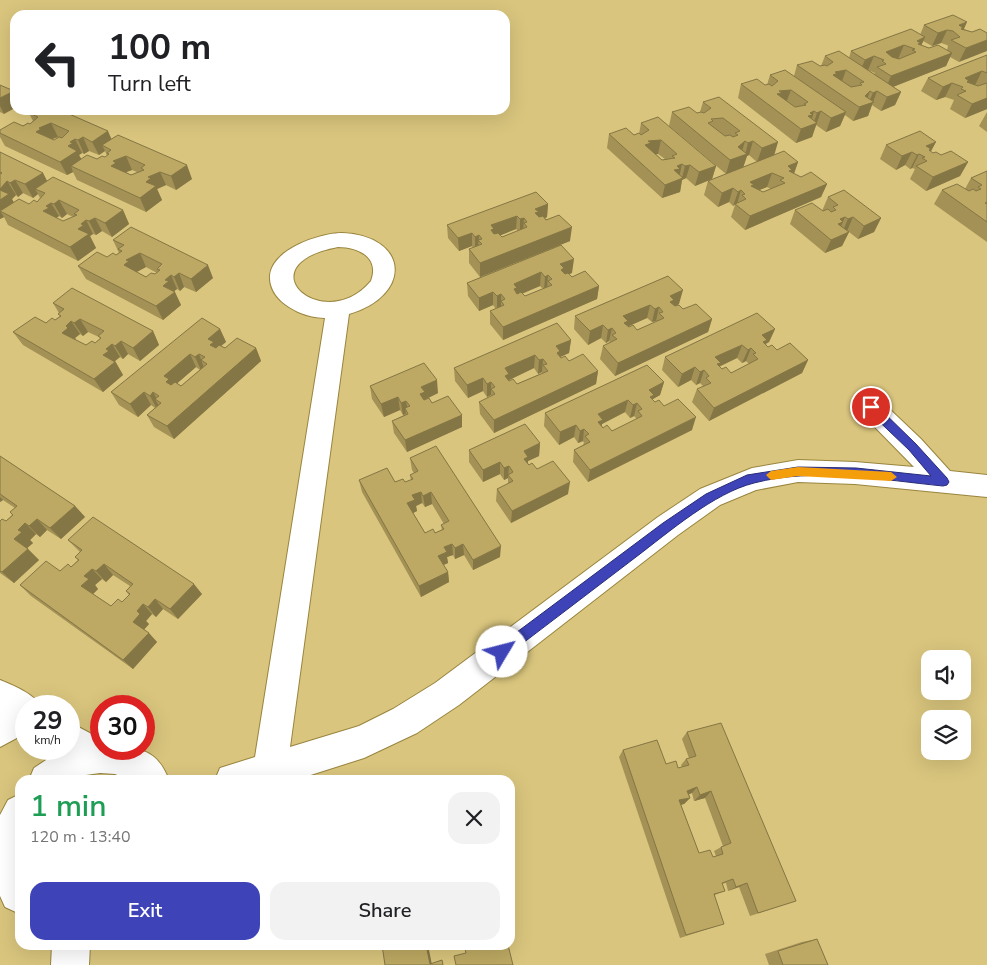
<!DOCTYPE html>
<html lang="en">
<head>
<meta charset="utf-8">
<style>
  :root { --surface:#fff; --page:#f2f2f2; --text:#202124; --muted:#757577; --accent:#3e44b8 }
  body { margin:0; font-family:"Nunito Sans",sans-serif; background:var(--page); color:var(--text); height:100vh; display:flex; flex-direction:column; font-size:19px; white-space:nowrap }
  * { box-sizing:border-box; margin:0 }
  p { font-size:16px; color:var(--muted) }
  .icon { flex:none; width:28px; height:28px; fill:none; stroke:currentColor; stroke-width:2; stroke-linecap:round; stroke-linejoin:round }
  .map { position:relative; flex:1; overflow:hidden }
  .sheet { position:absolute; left:15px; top:775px; width:500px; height:175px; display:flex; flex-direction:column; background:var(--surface); border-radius:15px; box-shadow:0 5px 20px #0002 }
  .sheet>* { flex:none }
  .banner { position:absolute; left:10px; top:10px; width:500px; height:105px; border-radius:15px; box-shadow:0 5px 20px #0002; background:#fff; color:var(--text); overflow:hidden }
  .fabs { position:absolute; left:921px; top:650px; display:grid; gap:10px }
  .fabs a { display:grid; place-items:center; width:50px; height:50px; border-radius:10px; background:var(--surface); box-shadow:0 5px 20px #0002; font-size:25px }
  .speed { position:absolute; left:15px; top:695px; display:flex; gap:10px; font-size:25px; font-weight:700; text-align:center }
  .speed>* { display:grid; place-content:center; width:65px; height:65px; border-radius:50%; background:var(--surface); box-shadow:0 5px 20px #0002; line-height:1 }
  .speed small { font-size:12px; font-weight:400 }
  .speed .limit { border:8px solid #d22; background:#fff; color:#111 }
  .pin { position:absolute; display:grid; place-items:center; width:42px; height:42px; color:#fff; margin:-21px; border:2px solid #fff; border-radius:50%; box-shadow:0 1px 5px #0007 }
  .me { position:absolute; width:55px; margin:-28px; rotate:53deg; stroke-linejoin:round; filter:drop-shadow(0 0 4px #0008) }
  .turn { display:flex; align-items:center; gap:18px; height:105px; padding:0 15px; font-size:22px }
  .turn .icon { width:65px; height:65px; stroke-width:2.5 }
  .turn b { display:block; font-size:35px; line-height:42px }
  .round { display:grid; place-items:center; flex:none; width:52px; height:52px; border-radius:15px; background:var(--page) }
  .overview { display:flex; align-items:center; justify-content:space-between; height:85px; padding:0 15px }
  h1 { font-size:30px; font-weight:600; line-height:38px; color:#1e9e55 }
  .primary-button { display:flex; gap:10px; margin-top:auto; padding:10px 15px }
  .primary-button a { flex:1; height:58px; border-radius:15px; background:var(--accent); color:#fff; font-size:20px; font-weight:600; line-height:58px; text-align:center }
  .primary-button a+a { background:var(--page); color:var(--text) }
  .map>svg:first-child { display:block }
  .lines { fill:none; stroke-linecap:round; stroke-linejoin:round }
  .street-casing { stroke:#99853e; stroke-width:2 }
  .street { fill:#fff; fill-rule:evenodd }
  .wall { fill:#a39155; fill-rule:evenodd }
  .shaded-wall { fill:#847645 }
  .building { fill:#bda963; stroke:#847645; fill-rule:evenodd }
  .route { fill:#3e44b8; stroke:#282c78 }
  .slow { fill:#f59e0b }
</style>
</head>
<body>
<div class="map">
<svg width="987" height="965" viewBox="0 0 987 965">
  <rect width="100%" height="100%" fill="#d9c57d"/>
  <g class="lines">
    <g class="street-casing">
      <path id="street" d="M342 233C409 236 413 295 349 314L290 747 359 726 393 709 435 683 658 517 700 489 752 468 798 460 855 462 914 467 862 414 858 407 862 400 871 397 880 400 921 439 950 471 987 475V497L855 484 798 482 756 490 720 505 678 535 459 705 417 733 364 758 295 780H215L220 768 255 757 325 318C303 318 268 302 270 275 273 249 320 233 342 233ZM338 247C358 247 380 257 371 281 324 337 242 265 338 247Z
        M0 680C12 685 35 694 40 706H26V733L0 747Z
        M69 722 101 739V749C135 749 154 743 169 780H128L115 774 100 773 86 775 75 780H29L34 768 58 752 56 749H69Z
        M20 794V914L5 907 0 896V815L8 800Z
        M52 945H90L89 965H51Z"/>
    </g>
    <use href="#street" class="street"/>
  </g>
  <path class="wall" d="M924 25 964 29 972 32 980 29 959 62 950 57 946 66 893 87 901 92 895 105 881 111 872 105 868 116 853 121 845 115 840 126 826 132 816 125 812 137 796 143 738 98 741 84 765 85H767L770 75 794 76 797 65 821 66 825 56 849 58 851 51 920 35ZM923 41 932 46 941 43 947 45 948 46 947 50 929 48 921 45ZM868 70 875 73 874 74Z
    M987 55V109L965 118 950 109 954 100 945 97 936 100 921 91 928 78Z
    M0 85 4 114 0 112Z
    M703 102 774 155 798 162 794 174 801 177 827 184 821 197 745 230 731 217 735 205 733 206 729 202 718 207 704 195 708 181 726 174 669 126 672 112 697 113 700 112ZM749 155 757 162 743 167 747 156ZM767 187 771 189 763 192 759 190Z
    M987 112V132L979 126Z
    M29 113 112 139 192 179 176 190 166 185 157 189 162 200 146 212 77 180 73 172 67 175 5 146 0 137V130L30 124 33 121ZM58 137H59L54 140 52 139ZM89 151 99 155 105 151 107 156 105 157 97 159H81L79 155 82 153 84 154ZM132 170 137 172 131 175 126 172Z
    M641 123 716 166 712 179 695 186 686 178 682 180 680 192 662 198 607 148 609 134 634 135 639 134ZM656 154H658L665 159 662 160Z
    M886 145 933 153 968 162 960 176 926 191 910 179 915 169 912 168 910 169 905 165 896 170 880 159Z
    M0 152 43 173 47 181 123 210 129 224 112 237 102 231 96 235 93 234 90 236 96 248 78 261 8 225 4 217 0 219ZM23 193 33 198 38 194 40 198 37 202 29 204 13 202 12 199 16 195 18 197ZM67 214 73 217 63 221 56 218 59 216 62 218Z
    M987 171V242L934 204 942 190 965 189 971 178Z
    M828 197 881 218 874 232 858 239 849 232 842 246 825 253 790 224 795 210 822 211Z
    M548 204 547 217 545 218 570 241 480 277 469 263V249L473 248 472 246 459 251 448 238 447 225ZM516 229 518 231 502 237 500 235Z
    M113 240 213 278 196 292 184 287 180 291 177 289 174 291 181 305 163 320 86 279 78 266 116 255 119 253ZM146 267 157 273 155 274 146 277 136 272Z
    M561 245 572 273 569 274 572 277 599 286 597 299 503 340 490 324V311L496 309 493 305 479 311 468 296 467 283ZM540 286 543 289 525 296 522 293Z
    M668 276 679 304 675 306 712 319 708 332 615 376 600 359 603 346 610 342 609 341 606 343 601 338 588 345 574 329 575 316ZM647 318 652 322 656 321V322L637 330 628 326Z
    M53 303 153 331 159 345 140 361 128 354 123 359 120 357 115 361 123 375 103 392 23 345 13 332 55 320 60 316 58 314 59 313ZM88 332 99 337 100 339 95 343 86 345 76 340 75 338 80 334 83 336Z
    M220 329 226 342 221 346 225 348H256L261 361 174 439 154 427 147 415 155 408 151 405 138 417 119 405 111 392ZM196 367 200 370 181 386 177 383Z
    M775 329 769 342 766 344 768 347 777 350 808 360 802 373 709 421 692 402 697 389 703 386 700 383 696 385 691 380 678 387 662 370 665 357ZM737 358 742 363 746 361 749 364 731 373 722 369 719 367Z
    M571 340 569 353 560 357 561 358 598 371 596 384 494 433 480 414 479 402 491 396V395L487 397 483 391 468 398 455 381 454 368ZM534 368 538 374 542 372V373L517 384 509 381V380Z
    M664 382 660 395 653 399V400L655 402 664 406 692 430 588 482 573 462 574 450 583 445 584 443 583 441 578 443 574 437 559 445 544 426 545 413ZM625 412 630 418 634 416 636 418V420L612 431 603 428 602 426V424Z
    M370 386 438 393 426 399 432 403 462 415V427L407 452 394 433 392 421 406 414 403 415 400 410 384 417 372 399Z
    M540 443 539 456 528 461V464L537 469 568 494 511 523 496 501 497 489 508 484V478L504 480 500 474 483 482 469 462V450Z
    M0 456 75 506 85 517 61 539 47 530 40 537 36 534 30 540 33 543 27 548 39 560 14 583 0 573V521H6L12 515 10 512 15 508 3 500 0 502Z
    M410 458 500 557 473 570 464 555 455 559 453 555 447 557 448 563 443 565 448 572 449 582 421 597 362 492 359 480 405 482 411 480 410 475 414 473 412 470ZM422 503 425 507 432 504 444 524 441 525 442 530 435 533H425L413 513 417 511 416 506Z
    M68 540 202 594 178 619 163 609 156 617 152 614 146 621 149 624 144 629 157 642 133 669 31 596 20 585 71 567 78 560 75 557 80 552ZM113 575 130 586 126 591 129 595 122 602 111 606 93 594 98 589 95 585 102 579 106 582Z
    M687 732 796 901 750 916 739 887 728 891 726 883 722 884 725 891 715 895 717 926 680 938 619 757 623 750 666 764 678 768 682 767 681 765 686 759 689 758 682 739ZM692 793 694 801 705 798 723 846 714 851 716 856 713 857 699 853 681 805 684 804 690 798 689 794Z
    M817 939 828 965H769L765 954 802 942Z"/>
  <path class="shaded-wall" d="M967 22 961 36 959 25Z
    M947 30 941 43 932 46 938 33Z
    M925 37 919 51 917 41Z
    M987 40V51L959 62 966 48Z
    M904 45 898 59 885 63 886 52Z
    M952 53 946 66 885 90 891 76Z
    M874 56 868 70 859 73 865 60Z
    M846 70 841 84 829 87 835 72Z
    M982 71 975 85 964 90 965 78Z
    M952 83 945 97 936 100 943 87Z
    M791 90 786 103 777 94 779 91Z
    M14 91 15 93V108L4 114 0 106V98Z
    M870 91 865 105 868 104 873 93 877 91 868 116 853 121 865 96Z
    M901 92 895 105 881 111 887 97Z
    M987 98V109L965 118 972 104Z
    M814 111 810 125H813L817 113 821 111 812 137 796 143 801 129 810 113Z
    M846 112 840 126 826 132 831 118Z
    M51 123 58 137 47 141 36 132 39 128Z
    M108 131 114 145H102L105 151 99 155 92 142Z
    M83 137 89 151 84 154 78 140Z
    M75 139 82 153 79 155 84 164 71 166 73 172 67 175 60 162 70 142Z
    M661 140 658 154 649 155 645 145 648 141Z
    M745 141 741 155H745L748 143 753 141 749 155 747 156 743 168 726 174 730 160 738 147Z
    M778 142 774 156 757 162 762 148Z
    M936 142 929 155 926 146Z
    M912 152 905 165 896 170 902 156Z
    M919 154 912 168 910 169 917 155Z
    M126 156 132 170 121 174 111 166 113 161Z
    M798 162 793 176 789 178 788 166Z
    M968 162 960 176 926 191 933 177Z
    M682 164 679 178H682L685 166 690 165 686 178 682 180 680 192 662 198 665 185 677 166Z
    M187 165 192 179 176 190 171 176Z
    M716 166 712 179 695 186 699 172Z
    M160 172 166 185 157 189 162 200 146 212 140 198 148 177Z
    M43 173 50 187 35 189 38 194 33 198 25 184Z
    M772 173 767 187 751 193 750 182Z
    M15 180 23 193 18 197 10 183Z
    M7 181 16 195 12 199 17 208 0 211V189Z
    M827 184 821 197 745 230 750 216Z
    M733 188 729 202 718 207 722 193Z
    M741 190 737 204H735L733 206 738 192Z
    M59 200 67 214 62 218 54 204Z
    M51 203 59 216 55 219 43 211 46 206Z
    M548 204 547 217 539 221 535 227V209Z
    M123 210 129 224 112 237 105 223Z
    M0 211 4 217 0 219Z
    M517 216 516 229 494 238 491 244V225Z
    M845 217 839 231 832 237 840 219Z
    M853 217 847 231 842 233 848 219Z
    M95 218 102 231 96 235 89 221Z
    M524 218 523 232 520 233V219Z
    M881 218 874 232 858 239 864 226Z
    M86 220 93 234 90 236 96 248 78 261 70 247 81 224Z
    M572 227 570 241 480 277V263Z
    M849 232 842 246 825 253 831 240Z
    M472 233V246L459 251 458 238Z
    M479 235 478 249 475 250V237Z
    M140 253 146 267 135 273 124 265 126 260Z
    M574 259 572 273 564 276 559 283 560 264Z
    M208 265 213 278 196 292 191 279Z
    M541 272 540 286 517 296 513 303 514 284Z
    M179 273 184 287 180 291 174 277Z
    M171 275 177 289 173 292H175L181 305 163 320 156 306 165 280Z
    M548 275 547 289 544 290 545 277Z
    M599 286 597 299 503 340V327Z
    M683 290 679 304 673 307 671 314 670 296Z
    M493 292V305L479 311V298Z
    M501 294V308L497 310V296Z
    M650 305 647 318 627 327 626 334 623 316Z
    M659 307 656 321 652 322 655 309Z
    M80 319 88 332 83 336 74 323Z
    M712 319 708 332 615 376 618 363Z
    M71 321 80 334 75 338 77 341 62 333 66 326Z
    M603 325 601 338 588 345 590 331Z
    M612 328 609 341 606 343 608 330Z
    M220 329 226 342 217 349 216 358 208 339Z
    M775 329 769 342 765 344 761 353 762 335Z
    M153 331 159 345 140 361 133 348Z
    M571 340 569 353 560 357 555 366 556 346Z
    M121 341 128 354 123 359 115 346Z
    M112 344 120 357 115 361 123 375 103 392 94 379 106 349Z
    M742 345 737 358 720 366 716 376 715 357Z
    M256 348 261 361 174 439 167 426Z
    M751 348 746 361 742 363 748 350Z
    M190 354 196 367 173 387 166 382 164 376Z
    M199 354 204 368 201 370 195 357Z
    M535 355 534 368 509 380V387L505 389V368Z
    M543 359 542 372 538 374 539 360Z
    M808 360 802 373 709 421 714 408Z
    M695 367 691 380 678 387 682 374Z
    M704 370 700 383 696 385 700 372Z
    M598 371 596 384 494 433V420Z
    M483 378V391L468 398 467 385Z
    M437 380 438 393 426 399 422 407 420 394 421 387Z
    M491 382V395L487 397V384Z
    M664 382 660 395 653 399 651 408 649 390Z
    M144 392 151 405 138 417 130 404Z
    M153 392 158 401 155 399 159 406 157 409 150 396Z
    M398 397 400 410 384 417 381 404Z
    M628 400 625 412 602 424 600 432 596 434 598 414Z
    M406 401 408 412 405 408 406 414 403 415 401 403Z
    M637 403 634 416 630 418 633 405Z
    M462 415V427L407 452 405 440Z
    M696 417 692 430 588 482 590 470Z
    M576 425 574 437 559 445 560 432Z
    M584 429 583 441 578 443 580 431Z
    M540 443 539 456 528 461 527 469 523 471 524 451Z
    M500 462V474L483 482V470Z
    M509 466 508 478 504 480V468Z
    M570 482 568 494 511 523 512 511Z
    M421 492 422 503 416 506 417 511 409 515 407 503 412 495Z
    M431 492 432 504 425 507 423 496Z
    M0 497 3 500 0 502Z
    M75 506 85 517 61 539 50 528Z
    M37 519 47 530 40 537 29 526Z
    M25 523 36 534 30 540 33 543 25 550 14 539 18 530Z
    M452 544 453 555 447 557 448 563 439 567 438 556 444 547Z
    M463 544 464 555 455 559V548Z
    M501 546 500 557 473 570V560Z
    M28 549 39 560 14 583 2 572Z
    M104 564 113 575 106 582 96 571Z
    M92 569 102 579 95 585 98 589 91 596 81 586 84 576Z
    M448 572 449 582 421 597 419 586Z
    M194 584 202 594 178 619 170 609Z
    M155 599 163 609 156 617 148 607Z
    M143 604 152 614 146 621 149 624 142 632 133 622 137 611Z
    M149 633 157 642 133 669 123 660Z
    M697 787 692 793 682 797 687 791Z
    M711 791 705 798 694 801 700 795Z
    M690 798 684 804 674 806 679 800Z
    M747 883 739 887 728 891 736 887Z
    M426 945H428L432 965 430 964Z"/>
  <path class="building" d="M953 15 967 22 959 25 963 28 961 29 972 32 980 29 987 33V40L966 48 951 40 960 37 953 31 947 30 938 33 924 25Z
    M911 29 925 37 917 41 921 43 918 44 929 48 938 45 952 53 891 76 877 67 886 64 882 61 884 60 874 56 865 60 851 51ZM904 45 915 49 912 50 916 52 899 59 892 57 886 52Z
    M839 51 901 92 887 97 877 91 873 93 870 91 865 96 874 102 859 107 797 65 812 61 820 66 825 65 827 66 833 62 825 56ZM846 70 864 82 860 83 862 85 851 87 833 75 838 73 835 72Z
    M987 55V73L982 71 965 78 969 81 967 82 978 86 987 83V98L972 104 957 95 966 91 961 89 963 87 952 83 943 87 928 78Z
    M785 70 846 112 831 118 821 111 817 113 814 111 810 113 813 115 808 116 817 123 801 129 741 84 757 79 765 85 769 84 772 86 778 81 770 75ZM791 90 808 102 804 104 806 105 795 107 777 94 782 93 779 91Z
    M0 85 14 91 0 98Z
    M719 97 778 142 762 148 753 141 748 143 745 141 738 147 747 154 730 160 672 112 689 107 697 113 701 112 704 113 711 108 703 102ZM723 118 740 131 735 133 738 135 733 137 730 135 725 136 708 123 713 121 711 119Z
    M34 110H60L108 131 92 142 83 137 78 140 75 139 70 142 73 143 68 146 77 151 60 162 0 133V130L14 122 23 126 28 123 30 124 38 117 29 113ZM51 123 69 131 62 138 59 137 54 140 36 132 41 129 39 128Z
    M658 117 716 166 699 172 690 165 685 166 682 164 677 166 680 169 674 170 683 178 665 185 609 134 626 128 634 135 639 133 641 135 649 130 641 123ZM661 140 677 154 672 156 675 158 662 160 645 145 651 143 648 141Z
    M920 131 936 142 926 146 931 149 929 150 933 153 936 152 941 155 951 151 968 162 933 177 916 166 927 161 922 158 925 157 919 154 917 155 912 152 902 156 886 145Z
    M118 135 187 165 171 176 160 172 148 177 151 178 146 182 156 186 140 198 71 166 87 155 97 159 102 156 105 157 109 154 107 153 111 150 102 145ZM126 156 145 165 141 168 144 170 131 175 111 166 116 163 113 161Z
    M784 151 798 162 788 166 792 170 789 171 801 177 811 172 827 184 750 216 735 204 746 199 742 195 745 194 741 190 738 192 733 188 722 193 708 181ZM772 173 784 178 780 180 785 183 763 192 751 186 754 185 750 182Z
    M0 152 43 173 25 184 15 180 10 183 7 181 0 189V174L2 173 0 172Z
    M987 171V202L985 203 987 204V222L942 190 957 184 969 191 973 189 976 191 981 189 978 187 982 185 971 178Z
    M53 177 123 210 105 223 95 218 89 221 86 220 81 224 84 225 78 229 89 234 70 247 0 211 19 199 29 204 34 200 37 202 45 193 35 189ZM59 200 79 210 74 214 77 215 63 221 43 211 49 208 46 206 51 203 54 204Z
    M0 190 9 194 0 200Z
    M844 190 881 218 864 226 853 217 848 219 845 217 840 219 843 222 838 224 849 232 831 240 795 210 812 203 823 211 828 209 831 212 836 210 833 207 838 205 828 197Z
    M536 192 548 204 535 209 539 212 535 213 539 217 543 216 546 220 559 215 572 227 480 263 469 249 482 244 478 240 482 239 479 235 475 237 472 233 458 238 447 225ZM517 216 520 219 524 218 527 222 524 223 527 227 502 237 498 233 494 234 491 230 494 229 491 225Z
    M131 227 208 265 191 279 179 273 174 277 171 275 165 280 169 281 163 286 175 292 156 306 78 266 97 252 107 257 113 253 116 255 122 251 118 249 124 245 113 240ZM140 253 162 264 157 269 160 270 155 274 151 273 146 277 124 265 129 261 126 260Z
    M561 245 574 259 560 264 564 268 561 270 565 274 568 273 572 277 585 271 599 286 503 327 490 311 504 305 501 301 505 299 501 294 497 296 493 292 479 298 467 283ZM541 272 545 277 548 275 552 279 548 281 552 285 525 296 521 292 517 294 514 289 517 288 514 284Z
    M668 276 683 290 670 296 674 300 670 302 675 306 679 305 683 309 696 304 712 319 618 363 603 346 617 339 612 335 616 333 612 328 608 330 603 325 590 331 575 316ZM650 305 655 309 659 307 663 312 659 313 664 318 637 330 633 325 629 327 624 323 628 321 623 316Z
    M72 288 153 331 133 348 121 341 115 346 112 344 106 349 109 351 103 355 115 362 94 379 13 332 35 317 46 323 52 318 55 320 61 316 58 314 64 309 53 303ZM80 319 104 331 98 336 101 338 95 343 92 341 86 345 62 333 68 328 66 326 71 321 74 323Z
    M757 313 775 329 762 335 767 340 763 342 768 347 772 345 777 350 790 343 808 360 714 408 697 389 711 383 706 378 709 376 704 370 700 372 695 367 682 374 665 357ZM742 345 748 350 751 348 756 353 753 354 758 359 731 373 726 367 722 369 717 364 721 363 715 357Z
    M202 318 220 329 208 339 214 342 210 345 216 348 219 345 225 348 237 338 256 348 167 426 147 415 161 403 155 399 159 396 153 392 150 396 144 392 130 404 111 392ZM190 354 195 357 199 354 205 357 201 360 207 364 181 386 175 382 171 385 166 382 169 379 164 376Z
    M557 323 571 340 556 346 560 351 557 353 561 358 565 356 569 361 583 354 598 371 494 420 479 402 495 394 491 389 495 387 491 382 487 384 483 378 467 385 454 368ZM535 355 539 360 543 359 547 364 543 365 548 371 517 384 513 379 509 381 505 376 509 374 505 368Z
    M424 363 437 380 421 387 425 392 420 394 424 400 429 398 432 403 448 396 462 415 405 440 392 421 408 414 405 408 410 406 406 401 401 403 398 397 381 404 370 386Z
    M647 365 664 382 649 390 654 395 650 397 655 402 659 400 664 406 678 399 696 417 590 470 574 450 590 442 585 436 589 434 584 429 580 431 576 425 560 432 545 413ZM628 400 633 405 637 403 642 409 638 411 642 416 612 431 607 425 603 428 598 422 603 420 598 414Z
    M525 424 540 443 524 451 528 457 524 459 529 465 532 463 537 469 553 461 570 482 512 511 497 489 513 481 508 475 513 472 509 466 504 468 500 462 483 470 469 450Z
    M436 446 501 546 473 560 463 544 455 548 452 544 444 547 447 552 438 556 448 572 419 586 359 480 387 468 395 482 403 479 405 482 413 479 410 475 418 471 410 458ZM421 492 423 496 431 492 449 521 441 525 444 529 435 533 433 529 425 533 407 503 415 500 412 495Z
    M0 456 75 506 50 528 37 519 29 526 25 523 18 530 22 532 14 539 28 549 2 572 0 571V521L2 519 6 521 13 515 10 512 17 506 0 494Z
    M93 517 194 584 170 609 155 599 148 607 143 604 137 611 140 614 133 622 149 633 123 660 20 585 46 561 60 571 68 564 71 567 79 560 75 557 82 550 68 540ZM104 564 133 584 126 591 130 594 122 602 118 599 111 606 81 586 89 579 84 576 92 569 96 571Z
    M721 723 796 901 758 913 747 883 736 887 733 879 722 883 725 891 714 894 724 924 686 935 623 750 657 740 666 764 676 761 678 768 689 765 686 759 696 756 687 732ZM697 787 700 795 711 791 731 843 721 847 723 854 713 857 710 850 699 853 679 800 690 798 687 791Z
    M817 939 828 965H783L778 951Z
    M382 945H426L430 964 442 960 443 965H385Z
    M464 945H508L513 965H456L454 956 466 953Z"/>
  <path class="route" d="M871 403 875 404 916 444 947 478 949 482 947 485 943 486C882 480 815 467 754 483 714 493 669 532 636 557 593 590 549 623 506 656L502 658 497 656 495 652 497 647 663 523 706 494 747 475 798 467 856 468 931 476 909 450 867 410 866 407Z"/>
  <path class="slow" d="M798 467 891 472 897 477 891 481 798 476 771 480 766 475 771 471Z"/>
</svg>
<div class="fabs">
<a><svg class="icon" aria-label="sound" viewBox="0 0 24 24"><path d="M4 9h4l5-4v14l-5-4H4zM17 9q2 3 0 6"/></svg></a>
<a><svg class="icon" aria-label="layers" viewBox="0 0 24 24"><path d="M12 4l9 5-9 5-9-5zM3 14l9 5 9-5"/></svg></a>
</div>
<div class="speed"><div>29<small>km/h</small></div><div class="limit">30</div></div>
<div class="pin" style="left:871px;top:407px;background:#d93025"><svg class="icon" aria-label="arrive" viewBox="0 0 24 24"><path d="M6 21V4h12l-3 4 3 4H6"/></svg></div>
<svg class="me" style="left:502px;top:652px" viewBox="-20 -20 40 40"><circle r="19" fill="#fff"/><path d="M0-13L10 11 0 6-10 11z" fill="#3e44b8"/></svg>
<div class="banner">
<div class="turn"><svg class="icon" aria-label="left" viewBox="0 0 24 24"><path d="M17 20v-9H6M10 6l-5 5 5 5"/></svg><div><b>100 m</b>Turn left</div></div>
</div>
<section class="sheet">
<div class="overview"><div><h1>1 min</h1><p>120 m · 13:40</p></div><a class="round"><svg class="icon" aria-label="close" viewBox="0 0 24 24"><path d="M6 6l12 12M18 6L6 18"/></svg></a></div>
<div class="primary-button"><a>Exit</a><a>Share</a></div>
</section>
</div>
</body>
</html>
